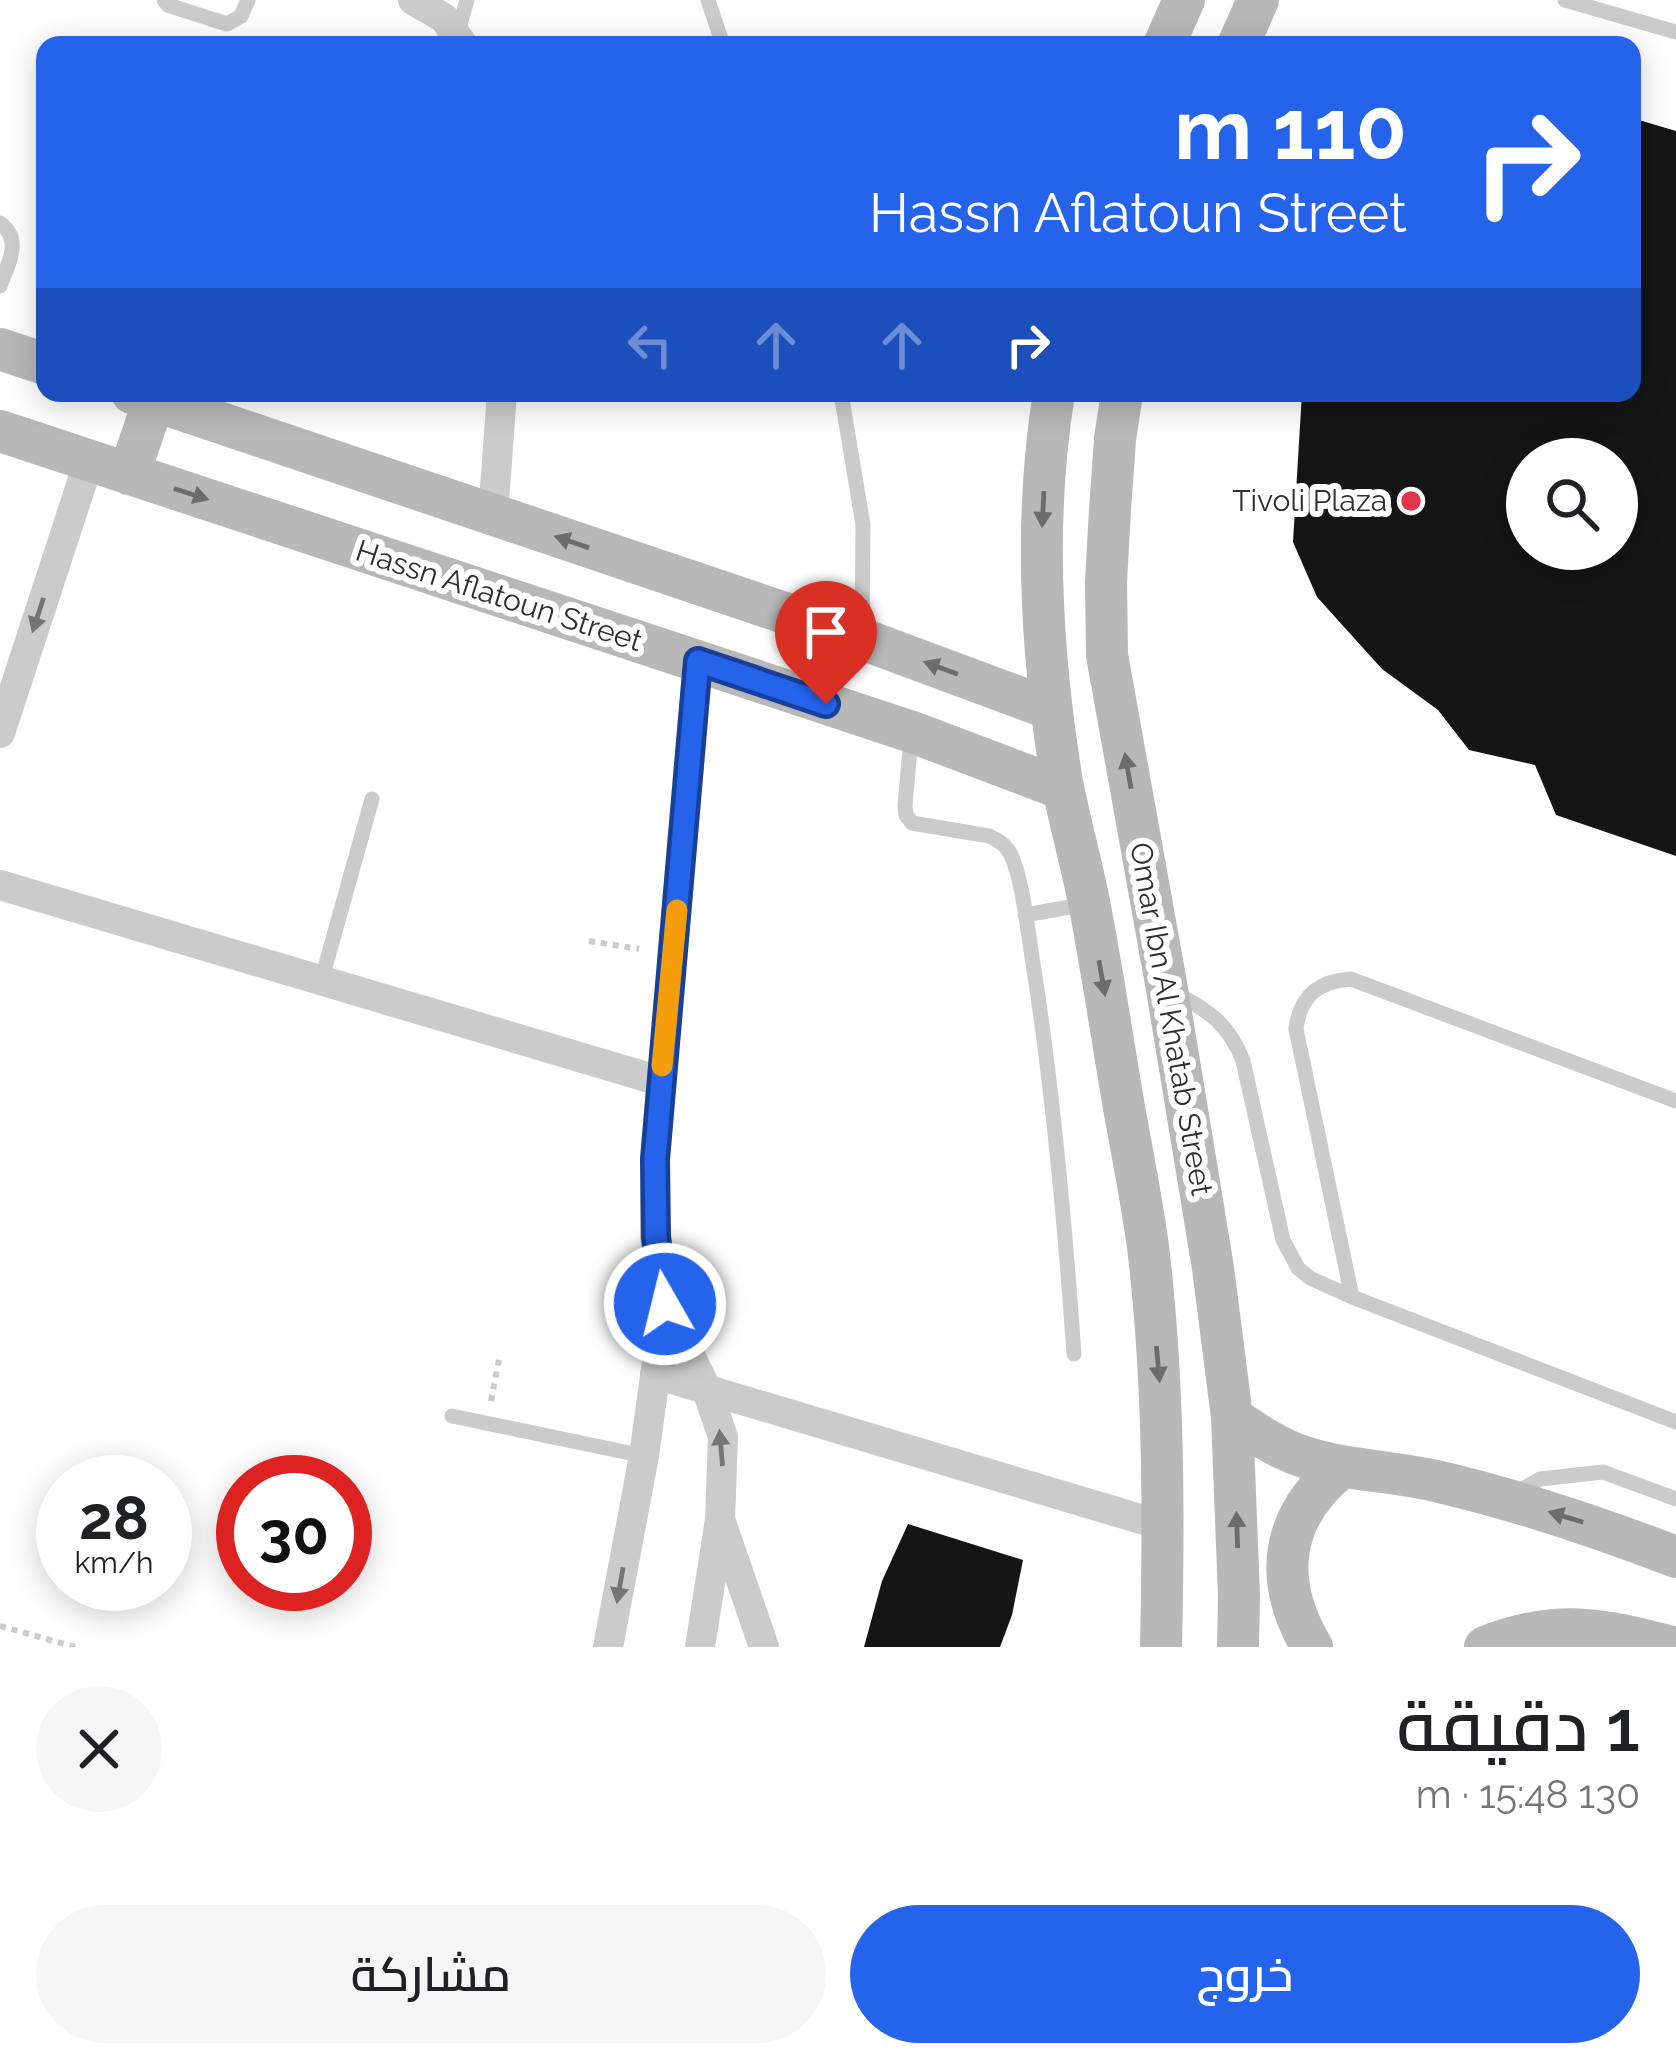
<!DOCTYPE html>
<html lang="ar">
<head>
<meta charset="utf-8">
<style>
  :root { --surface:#fff; --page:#f6f6f6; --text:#202124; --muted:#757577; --accent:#2563eb }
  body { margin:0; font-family:Raleway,Cairo,sans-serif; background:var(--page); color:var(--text); direction:rtl; height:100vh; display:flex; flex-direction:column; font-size:45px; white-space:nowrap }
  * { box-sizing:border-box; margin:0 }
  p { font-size:39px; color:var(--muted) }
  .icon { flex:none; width:66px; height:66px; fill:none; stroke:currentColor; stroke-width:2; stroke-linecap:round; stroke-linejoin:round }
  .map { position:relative; height:1647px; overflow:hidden; direction:ltr }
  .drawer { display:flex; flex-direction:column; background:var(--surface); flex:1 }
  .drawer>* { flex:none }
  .guide { position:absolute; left:36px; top:36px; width:1605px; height:366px; border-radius:24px; box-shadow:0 6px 30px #0003; direction:rtl; background:#2563eb; color:#fff; overflow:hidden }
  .tools { position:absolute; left:1506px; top:438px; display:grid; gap:24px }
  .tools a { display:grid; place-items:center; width:132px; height:132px; border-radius:50%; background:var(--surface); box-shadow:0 6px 30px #0003; font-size:60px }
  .speed { position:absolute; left:36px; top:1455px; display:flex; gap:24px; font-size:60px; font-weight:700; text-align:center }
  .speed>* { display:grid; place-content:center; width:156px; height:156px; border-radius:50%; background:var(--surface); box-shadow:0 6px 30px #0003; line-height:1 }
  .speed small { font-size:30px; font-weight:400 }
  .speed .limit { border:18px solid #d22; background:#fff; color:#111 }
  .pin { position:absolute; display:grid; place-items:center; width:102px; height:102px; color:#fff; margin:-123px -51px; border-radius:50% 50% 50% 0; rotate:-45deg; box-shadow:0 0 12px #0007 }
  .pin .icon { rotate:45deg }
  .me { position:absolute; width:132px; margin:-66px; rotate:352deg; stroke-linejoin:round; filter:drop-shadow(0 0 9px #0008) }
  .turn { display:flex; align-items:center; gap:42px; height:252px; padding:0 36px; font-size:54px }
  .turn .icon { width:156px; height:156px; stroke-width:2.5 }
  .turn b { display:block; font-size:84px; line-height:102px }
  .lanes { display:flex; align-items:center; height:114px; padding:0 36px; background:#0003; justify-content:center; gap:60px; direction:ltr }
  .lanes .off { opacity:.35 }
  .round { display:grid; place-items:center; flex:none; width:126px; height:126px; border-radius:63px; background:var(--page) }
  .head { display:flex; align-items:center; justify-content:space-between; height:204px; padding:0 36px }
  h1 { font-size:72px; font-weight:600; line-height:90px }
  .cta { display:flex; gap:24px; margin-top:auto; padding:24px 36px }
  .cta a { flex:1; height:138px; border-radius:72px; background:var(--accent); color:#fff; font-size:48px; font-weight:600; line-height:138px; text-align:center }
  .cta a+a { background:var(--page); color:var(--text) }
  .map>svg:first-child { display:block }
  .building { fill:#151515; fill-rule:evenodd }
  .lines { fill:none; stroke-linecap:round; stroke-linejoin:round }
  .path { stroke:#cbcbcb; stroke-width:6; stroke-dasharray:6 6; stroke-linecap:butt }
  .lane { stroke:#cbcbcb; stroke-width:15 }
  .street { stroke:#cbcbcb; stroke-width:30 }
  .secondary { stroke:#b8b8b8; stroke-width:42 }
  .oneway { fill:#6c6c6c }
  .oneway2 { fill:#757575 }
  .route-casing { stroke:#184099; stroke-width:30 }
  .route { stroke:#2563eb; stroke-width:21 }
  .slow { stroke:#f59e0b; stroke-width:21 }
  .poi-dot { fill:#e1354b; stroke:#fff; stroke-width:4.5 }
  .labels { text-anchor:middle; stroke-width:12; stroke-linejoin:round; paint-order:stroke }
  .poi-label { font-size:30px; fill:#2e2e2e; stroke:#fff; text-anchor:end }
  .street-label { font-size:30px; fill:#2e2e2e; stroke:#fff }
</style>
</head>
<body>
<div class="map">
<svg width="1676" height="1647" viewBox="0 0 1676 1647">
  <rect width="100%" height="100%" fill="#fff"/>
  <path class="building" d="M1632 118 1676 131V856L1556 815 1535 765 1469 750 1438 710 1382 669 1317 597 1293 542 1302 393H1632ZM1527 459H1617V549H1527Z
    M908 1524 1023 1560 1012 1615 1000 1647H864L882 1581Z"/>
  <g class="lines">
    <path class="path" d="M589 941 639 949
      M491 1401 500 1354
      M0 1626 75 1647"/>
    <path class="lane" d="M164 0 168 5 227 24 241 16 248 0
      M708 0 723 45
      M1565 0 1676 32
      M457 35 467 0
      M0 223C23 240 8 264 0 286
      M841 393 863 525 862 636
      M911 738 905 806 906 815 912 823 989 836C998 840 1005 844 1010 853 1023 878 1029 941 1034 970 1054 1098 1065 1225 1074 1354
      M1025 915 1087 904
      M321 982 372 799
      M1175 993C1208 1010 1230 1025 1243 1061L1283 1240 1298 1268 1310 1278 1352 1297 1676 1422
      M1352 1297 1296 1029C1300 996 1318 981 1351 979L1676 1101
      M452 1416 644 1456
      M1514 1494 1540 1479 1603 1472 1676 1499"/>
    <path class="street" d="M413 0 444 18 463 45
      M493 515 502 393
      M698 661 655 1159V1237L665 1304 707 1390 723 1437 720 1520 700 1647
      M0 733 89 461
      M0 885 660 1081
      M655 1374 1164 1526
      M721 1522 764 1647
      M608 1647 644 1456 665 1304"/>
    <path class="secondary" d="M1164 45 1184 0
      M1238 45 1258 0
      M0 349 45 364
      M132 393 862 639 1051 709
      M1054 393C1033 522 1041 654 1062 782 1070 824 1082 865 1090 907 1103 975 1113 1044 1125 1113 1133 1157 1142 1202 1148 1247 1164 1380 1164 1514 1161 1647
      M1122 393 1115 439 1110 510 1106 582 1107 655 1167 989 1213 1268 1232 1417 1239 1596 1238 1647
      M0 431 912 732 1063 789
      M129 474 154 400
      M1232 1417C1255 1433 1277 1448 1304 1457 1348 1471 1395 1471 1440 1482 1521 1501 1598 1527 1676 1557
      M1312 1647C1272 1580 1280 1516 1342 1467
      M1485 1647C1556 1619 1600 1628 1672 1647"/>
  </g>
  <defs><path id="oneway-solid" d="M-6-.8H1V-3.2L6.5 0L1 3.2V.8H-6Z" transform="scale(3)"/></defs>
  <g class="oneway">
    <use href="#oneway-solid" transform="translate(191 494) rotate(18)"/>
    <use href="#oneway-solid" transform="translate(1043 509) rotate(93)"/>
    <use href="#oneway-solid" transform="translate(572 542) rotate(-161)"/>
    <use href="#oneway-solid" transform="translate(941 668) rotate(-160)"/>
    <use href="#oneway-solid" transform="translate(1128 771) rotate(-100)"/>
    <use href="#oneway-solid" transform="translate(1102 978) rotate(80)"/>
    <use href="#oneway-solid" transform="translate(1158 1364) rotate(85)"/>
    <use href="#oneway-solid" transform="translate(1566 1517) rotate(-163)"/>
    <use href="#oneway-solid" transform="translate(1237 1530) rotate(-92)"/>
  </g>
  <g class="oneway2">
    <use href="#oneway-solid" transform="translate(38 615) rotate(108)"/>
    <use href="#oneway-solid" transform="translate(721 1448) rotate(-95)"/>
    <use href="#oneway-solid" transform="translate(620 1585) rotate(100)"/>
  </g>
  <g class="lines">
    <g class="route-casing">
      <path id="route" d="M665 1304 656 1237 655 1159 698 661 826 704"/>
    </g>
    <use href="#route" class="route"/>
    <path class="slow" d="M662 1066 677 910"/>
  </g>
  <circle class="poi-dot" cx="1411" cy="501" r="12"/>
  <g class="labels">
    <g class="poi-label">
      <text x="1387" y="511">Tivoli Plaza</text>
    </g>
    <g class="street-label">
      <text transform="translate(499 596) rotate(18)" y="10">Hassn Aflatoun Street</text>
      <text transform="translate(1171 1019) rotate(80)" y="10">Omar Ibn Al Khatab Street</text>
    </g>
  </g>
</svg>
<div class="tools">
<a><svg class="icon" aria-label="search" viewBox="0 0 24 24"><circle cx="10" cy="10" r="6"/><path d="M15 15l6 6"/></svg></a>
</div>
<div class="speed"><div>28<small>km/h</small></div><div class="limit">30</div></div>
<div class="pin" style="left:826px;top:704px;background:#d93025"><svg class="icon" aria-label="arrive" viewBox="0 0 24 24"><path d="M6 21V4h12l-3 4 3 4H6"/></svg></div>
<svg class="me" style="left:665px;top:1304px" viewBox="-20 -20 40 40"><circle r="17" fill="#2563eb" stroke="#fff" stroke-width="3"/><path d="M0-11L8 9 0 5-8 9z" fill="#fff"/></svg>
<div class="guide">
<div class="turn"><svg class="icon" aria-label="right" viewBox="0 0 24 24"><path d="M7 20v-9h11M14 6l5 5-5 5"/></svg><div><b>110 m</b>Hassn Aflatoun Street</div></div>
<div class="lanes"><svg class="icon off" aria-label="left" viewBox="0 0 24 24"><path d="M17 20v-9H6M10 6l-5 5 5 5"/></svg><svg class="icon off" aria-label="ahead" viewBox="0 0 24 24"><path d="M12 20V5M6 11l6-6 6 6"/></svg><svg class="icon off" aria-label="ahead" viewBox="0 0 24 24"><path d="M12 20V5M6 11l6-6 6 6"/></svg><svg class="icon" aria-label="right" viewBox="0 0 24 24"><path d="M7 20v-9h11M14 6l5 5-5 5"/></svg></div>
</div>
</div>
<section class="drawer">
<div class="head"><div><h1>1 دقيقة</h1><p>130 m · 15:48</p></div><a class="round"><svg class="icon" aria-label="close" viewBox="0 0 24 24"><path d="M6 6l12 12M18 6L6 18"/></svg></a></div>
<div class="cta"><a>خروج</a><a>مشاركة</a></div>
</section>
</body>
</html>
